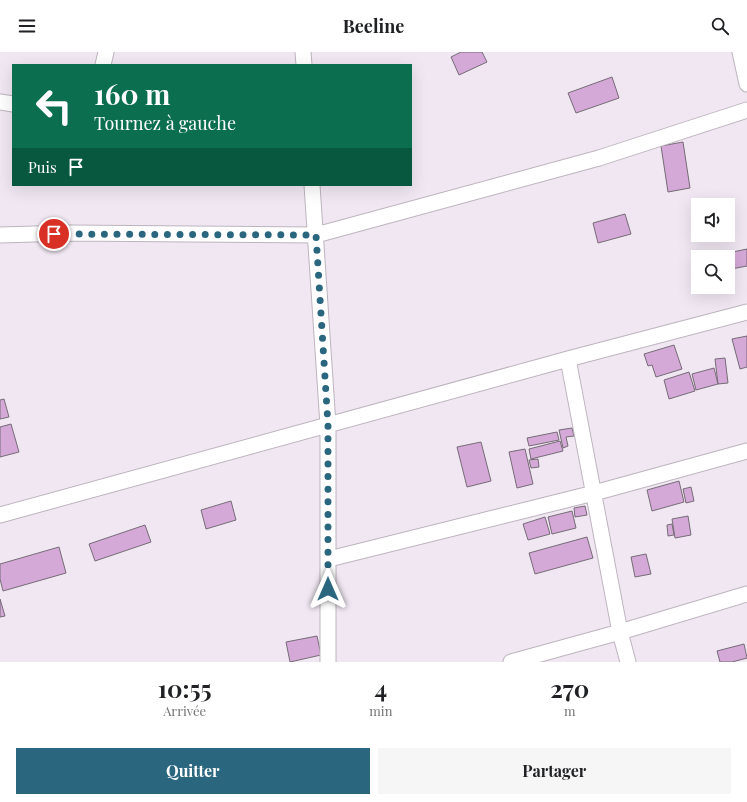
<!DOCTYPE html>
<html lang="fr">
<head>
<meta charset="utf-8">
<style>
  :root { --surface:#fff; --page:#f6f6f6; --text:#202124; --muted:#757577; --accent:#2a677e }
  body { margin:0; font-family:"Playfair Display",serif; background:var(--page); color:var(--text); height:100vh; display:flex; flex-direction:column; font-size:15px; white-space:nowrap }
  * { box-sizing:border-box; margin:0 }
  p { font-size:13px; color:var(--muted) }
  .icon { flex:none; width:22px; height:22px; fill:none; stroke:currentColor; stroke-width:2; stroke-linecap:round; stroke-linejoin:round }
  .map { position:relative; height:610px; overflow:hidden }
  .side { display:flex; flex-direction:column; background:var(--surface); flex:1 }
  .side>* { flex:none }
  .top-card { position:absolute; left:12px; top:12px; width:400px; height:122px; border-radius:0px; box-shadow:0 4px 16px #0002; background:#0b6e4f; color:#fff; overflow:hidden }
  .controls { position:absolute; left:691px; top:146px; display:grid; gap:8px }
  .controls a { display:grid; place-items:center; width:44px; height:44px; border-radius:0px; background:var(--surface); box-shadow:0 4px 16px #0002; font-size:20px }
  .pin { position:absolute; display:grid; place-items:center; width:34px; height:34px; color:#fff; margin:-17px; border:2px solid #fff; border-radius:50%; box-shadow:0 1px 4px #0007 }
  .me { position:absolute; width:44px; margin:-22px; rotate:0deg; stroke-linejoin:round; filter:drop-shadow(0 0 3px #0008) }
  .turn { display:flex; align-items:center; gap:14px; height:84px; padding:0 16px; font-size:18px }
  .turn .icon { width:52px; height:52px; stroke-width:2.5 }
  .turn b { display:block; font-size:28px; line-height:34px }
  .then { display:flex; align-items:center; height:38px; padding:0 16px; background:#0003; gap:8px; font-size:15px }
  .eta { display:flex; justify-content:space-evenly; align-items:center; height:68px; text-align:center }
  .eta b { font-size:24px; font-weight:700; line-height:28px }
  .primary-button { display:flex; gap:8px; margin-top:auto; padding:8px 16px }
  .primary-button a { flex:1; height:46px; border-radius:0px; background:var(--accent); color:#fff; font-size:16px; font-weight:700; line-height:46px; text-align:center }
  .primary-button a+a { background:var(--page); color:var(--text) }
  header { display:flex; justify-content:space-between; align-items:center; height:52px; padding:0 16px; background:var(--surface); font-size:18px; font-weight:700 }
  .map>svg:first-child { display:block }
  .building { fill:#d4a8d7; stroke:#756c76 }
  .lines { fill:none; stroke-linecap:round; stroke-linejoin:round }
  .street-casing { stroke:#bdb4be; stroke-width:17 }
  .street { stroke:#fff; stroke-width:15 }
  .route { stroke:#2a677e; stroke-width:7; stroke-dasharray:0 12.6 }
</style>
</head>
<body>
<header><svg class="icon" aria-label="menu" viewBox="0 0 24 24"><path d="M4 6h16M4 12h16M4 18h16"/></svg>Beeline<svg class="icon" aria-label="search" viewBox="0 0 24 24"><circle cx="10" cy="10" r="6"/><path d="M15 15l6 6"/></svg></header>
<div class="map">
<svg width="747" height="610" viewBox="0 0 747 610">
  <rect width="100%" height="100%" fill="#f0e7f2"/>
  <path class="building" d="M461 0H482L487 10 459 23 451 5Z
    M612 25 619 46 576 61 568 41Z
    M683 90 690 136 668 140 661 94Z
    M625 162 631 182 598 191 593 171Z
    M747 197V214L731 217 728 201Z
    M747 284V315L740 317 732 287Z
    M674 293 682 317 656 325 652 313 648 314 644 302Z
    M725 306 728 331 718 332 715 307Z
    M714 316 718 332 696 338 692 322Z
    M689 320 695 339 669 347 664 328Z
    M4 347 9 365 0 367V348Z
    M11 372 19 400 0 405V375Z
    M572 376 574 384 566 385 568 394 563 396 559 378Z
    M557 380 559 388 529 394 527 386Z
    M560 389 563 399 531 407 529 397Z
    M481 390 491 429 467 435 457 395Z
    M525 397 533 432 517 436 509 400Z
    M538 407 539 415 531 416 529 408Z
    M679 429 684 450 652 459 647 438Z
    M691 435 694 449 686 451 683 437Z
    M231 449 236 468 206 477 201 458Z
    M585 454 587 463 575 465 574 456Z
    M572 459 576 476 552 482 548 465Z
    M688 464 691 483 675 486 672 467Z
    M545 465 550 482 528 488 523 472Z
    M672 472 674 483 668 484 667 473Z
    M145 473 151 490 95 509 89 492Z
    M587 485 593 506 535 522 529 501Z
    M59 495 66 521 3 539 0 527V512Z
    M646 502 651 522 635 525 631 505Z
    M0 547 5 564 0 565Z
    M317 584 321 603 290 610 286 590Z
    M744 592 747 606 732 610H720L717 599Z"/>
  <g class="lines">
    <g class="street-casing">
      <path id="street" d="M303 0 304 13
        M740 0 747 32
        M103 13 106 0
        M0 50 13 52
        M312 133 328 373V610
        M0 183 68 181 316 183 599 106 747 58
        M568 307 620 580 628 610
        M0 463 568 307 747 260
        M329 507 594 441 747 399
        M511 610 620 580 747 542"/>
    </g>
    <use href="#street" class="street"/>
  </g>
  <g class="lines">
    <path class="route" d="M54 182 316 183 328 373V537"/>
  </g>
</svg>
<div class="controls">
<a><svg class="icon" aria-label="sound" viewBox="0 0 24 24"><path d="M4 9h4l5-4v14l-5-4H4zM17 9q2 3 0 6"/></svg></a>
<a><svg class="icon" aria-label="search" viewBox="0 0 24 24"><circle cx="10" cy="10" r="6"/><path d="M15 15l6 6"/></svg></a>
</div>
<div class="pin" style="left:54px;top:182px;background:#d93025"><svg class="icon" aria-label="arrive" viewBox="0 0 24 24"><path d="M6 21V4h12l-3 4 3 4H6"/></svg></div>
<svg class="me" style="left:328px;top:537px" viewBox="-20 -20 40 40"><path d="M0-17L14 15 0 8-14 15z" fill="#2a677e" stroke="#fff" stroke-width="4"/></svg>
<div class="top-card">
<div class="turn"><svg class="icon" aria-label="left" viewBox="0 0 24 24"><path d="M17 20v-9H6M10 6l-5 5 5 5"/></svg><div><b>160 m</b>Tournez à gauche</div></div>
<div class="then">Puis<svg class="icon" aria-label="arrive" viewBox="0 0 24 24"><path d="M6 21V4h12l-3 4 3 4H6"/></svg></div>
</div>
</div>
<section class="side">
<div class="eta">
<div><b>10:55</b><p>Arrivée</p></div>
<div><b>4</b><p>min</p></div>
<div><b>270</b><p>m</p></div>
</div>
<div class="primary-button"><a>Quitter</a><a>Partager</a></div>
</section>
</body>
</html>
